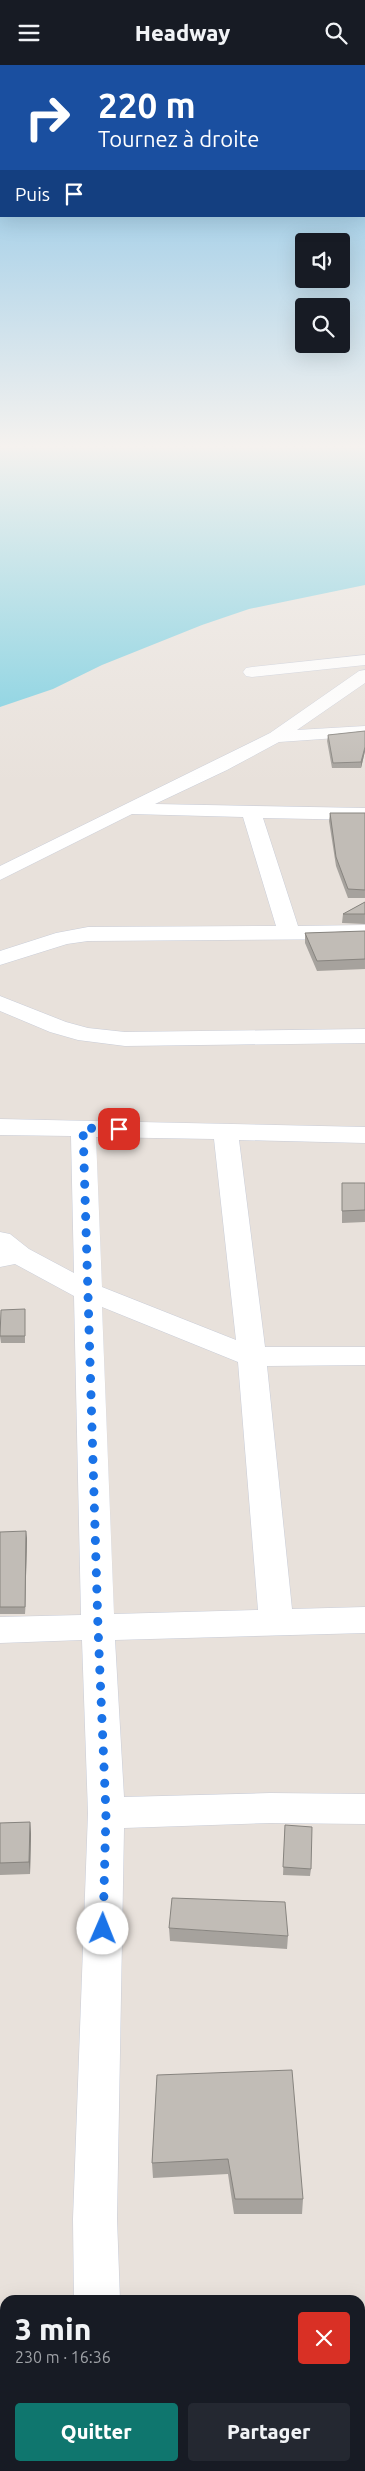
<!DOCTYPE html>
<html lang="fr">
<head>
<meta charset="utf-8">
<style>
  :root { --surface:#171b24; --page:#242831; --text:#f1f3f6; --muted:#9ea1a6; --accent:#0f766e }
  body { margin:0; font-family:Ubuntu,sans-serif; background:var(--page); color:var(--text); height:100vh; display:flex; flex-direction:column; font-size:19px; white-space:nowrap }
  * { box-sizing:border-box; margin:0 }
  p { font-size:16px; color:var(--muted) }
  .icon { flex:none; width:28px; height:28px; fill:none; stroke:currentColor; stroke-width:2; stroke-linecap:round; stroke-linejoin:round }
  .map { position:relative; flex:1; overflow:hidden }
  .panel { position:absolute; left:0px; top:2230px; width:365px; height:176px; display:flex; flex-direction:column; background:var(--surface); border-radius:15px 15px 0 0; box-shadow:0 5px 20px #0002 }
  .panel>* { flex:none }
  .banner { position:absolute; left:0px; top:0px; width:365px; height:152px; box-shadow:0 5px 20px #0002; background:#1a4fa0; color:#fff; overflow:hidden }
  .fabs { position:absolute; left:295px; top:168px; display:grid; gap:10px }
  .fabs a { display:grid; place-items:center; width:55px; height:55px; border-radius:5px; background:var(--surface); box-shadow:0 5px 20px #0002; font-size:25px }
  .pin { position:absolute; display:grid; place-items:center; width:42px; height:42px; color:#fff; margin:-21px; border-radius:10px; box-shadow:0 2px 8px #0006 }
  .me { position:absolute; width:55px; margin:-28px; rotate:1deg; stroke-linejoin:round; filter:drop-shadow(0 0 4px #0008) }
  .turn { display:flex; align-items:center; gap:18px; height:105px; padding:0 15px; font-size:22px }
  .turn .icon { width:65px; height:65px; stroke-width:2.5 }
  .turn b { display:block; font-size:35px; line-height:42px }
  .then { display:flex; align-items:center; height:48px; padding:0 15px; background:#0003; gap:10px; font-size:19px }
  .round { display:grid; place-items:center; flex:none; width:52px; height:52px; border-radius:5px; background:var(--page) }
  .headline { display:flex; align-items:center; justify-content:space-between; height:85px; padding:0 15px }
  h1 { font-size:30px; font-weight:800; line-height:38px }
  .button { display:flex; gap:10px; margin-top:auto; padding:10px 15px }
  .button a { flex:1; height:58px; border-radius:5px; background:var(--accent); color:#fff; font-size:20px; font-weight:800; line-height:58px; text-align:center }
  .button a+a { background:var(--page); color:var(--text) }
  header { display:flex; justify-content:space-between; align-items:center; height:65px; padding:0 15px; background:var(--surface); font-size:22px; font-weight:800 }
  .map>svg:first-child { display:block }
  .water { fill:#78cee0 }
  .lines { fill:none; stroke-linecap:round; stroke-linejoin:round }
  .minor-casing { stroke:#c9cdd8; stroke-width:1 }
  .minor { fill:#fff; fill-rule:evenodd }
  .wall { fill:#a6a29d }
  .shaded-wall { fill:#87847f }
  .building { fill:#c1bcb6; stroke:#87847f }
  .route { stroke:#1a73e8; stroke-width:9; stroke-dasharray:0 16.2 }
</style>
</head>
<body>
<header><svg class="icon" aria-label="menu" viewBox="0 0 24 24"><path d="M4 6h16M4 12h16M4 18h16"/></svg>Headway<svg class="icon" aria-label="search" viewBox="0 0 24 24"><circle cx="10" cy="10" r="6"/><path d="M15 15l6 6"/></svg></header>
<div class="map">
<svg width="365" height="2406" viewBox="0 0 365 2406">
  <rect width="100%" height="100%" fill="#e8e1db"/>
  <path class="water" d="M0 383H365V520L249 544 202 560 102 600 53 624 0 642Z"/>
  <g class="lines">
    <g class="minor-casing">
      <path id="minor" d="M365 590V600L252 612 246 611 243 607 246 603 252 602Z
        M365 605V618L297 665 365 661V671L279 677 227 705 155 739 365 743V755L263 753 298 861 365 860V874L88 876 67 879 0 900V886L56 868 88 862 276 861 243 752 132 749 0 815V801L270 668 359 606Z
        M0 931 66 957 88 963 125 967 365 964V978L125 981 78 975 50 967 0 946Z
        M0 1054 365 1062V1078L239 1075 265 1282H365V1300L267 1301 292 1544 365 1542V1568L115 1575 124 1732 270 1728 365 1729V1759L270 1758 124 1763 117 2154 120 2235H74L73 2154 88 1748 82 1575 0 1578V1552L81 1550 74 1231 15 1199 0 1202V1167L10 1169 29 1184 74 1208 71 1071 0 1070ZM96 1072 214 1074 236 1275 102 1222ZM102 1242 238 1297 258 1545 114 1549Z
        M360 2268H365V2314H360Z
        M5 2284V2330L0 2331V2285Z
        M75 2401H123V2406H75Z"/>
    </g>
    <use href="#minor" class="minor"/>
  </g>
  <path class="wall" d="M365 666V686L361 703H332L327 676 328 670Z
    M330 748H365V833H348L336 801 329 756Z
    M365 837V859L342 858 343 849Z
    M365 866V904L317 906 305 878V868Z
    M342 1118H365V1157L342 1158Z
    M25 1251V1278H1L0 1271Z
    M0 1467 27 1473 25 1549H0Z
    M30 1757 31 1769 30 1809 0 1810V1758Z
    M285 1760 311 1804 310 1811 283 1810Z
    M169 1863 288 1871 287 1884 170 1876Z
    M157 2010 303 2134 302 2149H234L228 2109 153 2113 152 2098Z"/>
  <path class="shaded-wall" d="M365 682V686L361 703V697Z
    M26 1466 27 1473 25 1549V1542Z
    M30 1757 31 1769 30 1809 29 1797Z"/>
  <path class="building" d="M365 666V682L361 697 333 698 328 670Z
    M330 748H365V825L348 824 336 792Z
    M365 837V849H343Z
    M365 866V894L317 896 305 868Z
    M342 1118H365V1145L342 1146Z
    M25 1244V1271H0L1 1245Z
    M26 1466 25 1542H0V1467Z
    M30 1757 29 1797 0 1798V1758Z
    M285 1760 312 1762 311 1804 283 1802Z
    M172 1833 285 1837 288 1871 169 1863Z
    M292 2005 303 2134H235L228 2094 152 2098 157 2010Z"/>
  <linearGradient id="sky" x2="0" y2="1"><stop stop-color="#7bbee5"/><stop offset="0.53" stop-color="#f5f2ef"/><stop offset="1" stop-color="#f5f2ef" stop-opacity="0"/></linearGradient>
  <rect width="365" height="719" fill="url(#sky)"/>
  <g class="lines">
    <path class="route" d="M103 1864 106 1748 98 1563 83 1063 119 1064"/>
  </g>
</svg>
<div class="fabs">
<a><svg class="icon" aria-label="sound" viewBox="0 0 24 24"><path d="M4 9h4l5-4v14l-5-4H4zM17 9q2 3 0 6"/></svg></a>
<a><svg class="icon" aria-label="search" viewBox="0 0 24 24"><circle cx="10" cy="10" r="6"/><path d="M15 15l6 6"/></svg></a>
</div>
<div class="pin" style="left:119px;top:1064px;background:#d93025"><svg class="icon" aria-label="arrive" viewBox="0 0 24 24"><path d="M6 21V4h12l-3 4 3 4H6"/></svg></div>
<svg class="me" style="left:103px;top:1864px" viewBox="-20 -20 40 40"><circle r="19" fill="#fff"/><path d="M0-13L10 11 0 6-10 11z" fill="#1a73e8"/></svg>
<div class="banner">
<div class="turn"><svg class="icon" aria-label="right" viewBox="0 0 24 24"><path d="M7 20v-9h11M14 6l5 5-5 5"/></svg><div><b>220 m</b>Tournez à droite</div></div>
<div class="then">Puis<svg class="icon" aria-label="arrive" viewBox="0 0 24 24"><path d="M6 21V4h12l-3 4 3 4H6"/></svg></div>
</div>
<section class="panel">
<div class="headline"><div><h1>3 min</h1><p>230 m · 16:36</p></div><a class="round" style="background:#d93025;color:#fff"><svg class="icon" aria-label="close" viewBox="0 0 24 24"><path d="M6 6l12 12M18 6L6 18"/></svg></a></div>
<div class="button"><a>Quitter</a><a>Partager</a></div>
</section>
</div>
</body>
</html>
